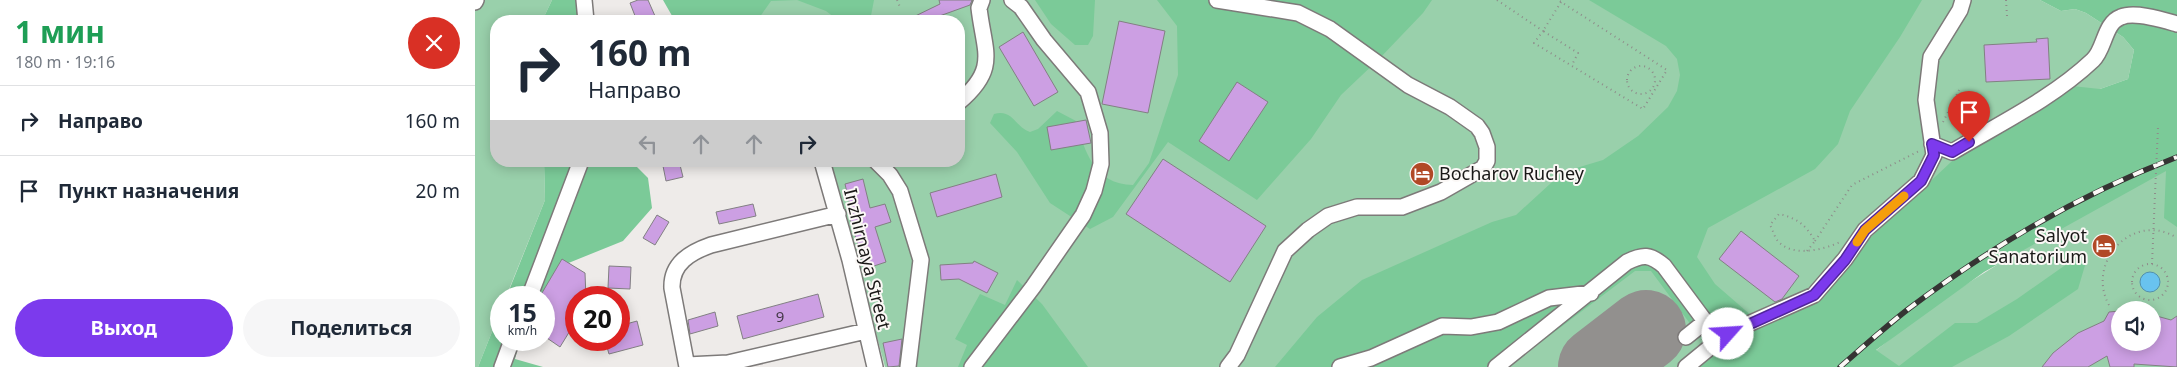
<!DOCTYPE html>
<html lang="ru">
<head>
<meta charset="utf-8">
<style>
  :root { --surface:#fff; --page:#f6f6f7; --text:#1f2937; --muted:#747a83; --line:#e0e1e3; --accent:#7c3aed }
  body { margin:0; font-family:"Noto Sans",sans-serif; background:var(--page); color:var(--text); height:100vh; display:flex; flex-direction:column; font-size:19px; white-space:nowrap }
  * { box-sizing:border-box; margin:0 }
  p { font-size:16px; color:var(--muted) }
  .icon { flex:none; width:28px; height:28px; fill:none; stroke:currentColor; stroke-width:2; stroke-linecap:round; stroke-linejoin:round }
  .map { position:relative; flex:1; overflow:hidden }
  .side { display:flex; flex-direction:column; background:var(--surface); width:475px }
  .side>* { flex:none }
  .guide { position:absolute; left:15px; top:15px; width:475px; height:152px; border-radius:20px; box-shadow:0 2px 12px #0003; background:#fff; color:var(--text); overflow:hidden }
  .tools { position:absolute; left:1636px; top:301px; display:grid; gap:10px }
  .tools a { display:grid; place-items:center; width:50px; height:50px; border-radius:50%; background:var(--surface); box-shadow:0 2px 12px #0003; font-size:25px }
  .speed { position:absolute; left:15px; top:286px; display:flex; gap:10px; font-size:25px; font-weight:700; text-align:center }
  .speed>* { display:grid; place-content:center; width:65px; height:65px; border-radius:50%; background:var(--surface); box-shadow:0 2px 12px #0003; line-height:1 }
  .speed small { font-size:12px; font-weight:400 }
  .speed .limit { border:8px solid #d22; background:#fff; color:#111 }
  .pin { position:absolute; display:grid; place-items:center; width:42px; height:42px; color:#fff; margin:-51px -21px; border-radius:50% 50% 50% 0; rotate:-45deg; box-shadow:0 0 5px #0007 }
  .pin .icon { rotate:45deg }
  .me { position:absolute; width:55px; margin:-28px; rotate:64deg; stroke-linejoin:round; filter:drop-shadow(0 0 4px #0008) }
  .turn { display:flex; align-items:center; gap:18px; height:105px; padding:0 15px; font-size:22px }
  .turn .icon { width:65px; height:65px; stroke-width:2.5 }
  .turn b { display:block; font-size:35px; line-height:42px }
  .lanes { display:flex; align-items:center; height:48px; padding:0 15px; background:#0003; justify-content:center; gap:25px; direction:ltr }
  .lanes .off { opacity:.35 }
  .round { display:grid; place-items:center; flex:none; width:52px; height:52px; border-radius:26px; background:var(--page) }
  .summary { display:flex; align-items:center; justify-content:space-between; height:85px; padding:0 15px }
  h1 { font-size:30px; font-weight:700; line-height:38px; color:#1e9e55 }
  .cta { display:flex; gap:10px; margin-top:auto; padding:10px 15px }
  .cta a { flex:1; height:58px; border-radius:30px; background:var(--accent); color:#fff; font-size:20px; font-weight:700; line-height:58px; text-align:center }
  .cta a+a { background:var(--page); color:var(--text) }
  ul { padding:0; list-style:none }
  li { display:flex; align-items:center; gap:15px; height:70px; padding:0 15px; border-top:1px solid var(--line) }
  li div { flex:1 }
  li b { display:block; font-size:19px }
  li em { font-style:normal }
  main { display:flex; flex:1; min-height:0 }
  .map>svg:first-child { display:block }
  .green { fill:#99d0ab; fill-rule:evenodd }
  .forest { fill:#7bca98 }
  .water { fill:#69c3ef; stroke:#5190ae }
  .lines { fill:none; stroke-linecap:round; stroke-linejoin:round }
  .runway { stroke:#92908e; stroke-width:80 }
  .building { fill:#cc9fe3; stroke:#828083 }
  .minor-casing { stroke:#7d7a79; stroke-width:18 }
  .path { stroke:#8e8c8a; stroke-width:2; stroke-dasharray:1 4; stroke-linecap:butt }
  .minor { stroke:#fff; stroke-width:15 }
  .rail-casing { stroke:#353433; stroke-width:5.5 }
  .rail { stroke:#fbf8f6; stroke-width:4; stroke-dasharray:11; stroke-linecap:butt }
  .path-bridge { stroke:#8e8c8a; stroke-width:2; stroke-dasharray:1 4; stroke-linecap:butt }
  .route-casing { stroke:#51269a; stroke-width:12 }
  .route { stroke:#7c3aed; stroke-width:9 }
  .slow { stroke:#f59e0b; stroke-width:9 }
  .labels { text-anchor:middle; stroke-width:4; stroke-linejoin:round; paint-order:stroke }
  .number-label { font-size:15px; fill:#463a4a }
  .poi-label { font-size:18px; fill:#191817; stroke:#fbf8f6; text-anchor:start }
  .street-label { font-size:18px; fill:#191817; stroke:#fbf8f6 }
</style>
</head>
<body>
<main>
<section class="side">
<div class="summary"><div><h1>1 мин</h1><p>180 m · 19:16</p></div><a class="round" style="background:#d93025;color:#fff"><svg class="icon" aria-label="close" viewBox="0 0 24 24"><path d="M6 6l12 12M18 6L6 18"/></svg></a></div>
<ul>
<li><svg class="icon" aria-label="right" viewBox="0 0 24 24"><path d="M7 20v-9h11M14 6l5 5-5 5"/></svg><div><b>Направо</b></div><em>160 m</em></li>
<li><svg class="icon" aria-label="arrive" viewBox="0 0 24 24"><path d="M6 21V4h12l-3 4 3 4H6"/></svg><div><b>Пункт назначения</b></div><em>20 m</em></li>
</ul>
<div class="cta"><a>Выход</a><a>Поделиться</a></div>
</section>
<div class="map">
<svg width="1702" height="367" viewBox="0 0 1702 367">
  <rect width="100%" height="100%" fill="#eeebe9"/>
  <path class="green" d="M0 0H77L67 21H21V161H69L70 200 31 297 26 298V309L3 367H0Z
    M241 0H1565L1586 11 1600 9 1611 13 1648 37 1659 50 1653 79 1625 89 1293 367H410L355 161H484V21H238Z
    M1702 167V367H1382C1473 285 1584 229 1691 170ZM1645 310H1678V342H1645Z"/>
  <path class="forest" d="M77 0H114L113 21H67Z
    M188 0H399L395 21H364L351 11 322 0 296 1 282 21H200Z
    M560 0H620L618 36 613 45H600L576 24Z
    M682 0H957L948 13 904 59 866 95 836 139 782 200 693 142 638 217 615 229 575 203 542 152 515 123 519 114C538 109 539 126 555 132L563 129 582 111 601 121C610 152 619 184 658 185L674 163 703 75 702 26Z
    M1114 0H1447L1425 37 1375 111 1363 144 1340 169 1233 228 1222 257 1240 284 1278 317 1304 316 1357 267 1396 237 1476 162 1516 130 1546 123 1576 104 1597 86 1625 89 1653 79 1659 50 1648 37 1611 13 1600 9 1586 11 1565 0H1702V227L1689 218 1691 171 1509 272 1401 350 1424 366 1480 323H1502L1542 299 1599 259 1611 262 1603 289 1534 336 1477 367H1202L1233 342 1232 335 1227 332 1222 333 1176 271H1160L1033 367H800L842 317 887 280 1017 222 1041 215 1088 172 1128 160 1163 136 1193 107 1202 91 1205 75 1202 59 1191 46Z
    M69 161H156L173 178 177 208 148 241 91 264 69 298H31L70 200Z
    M542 280 567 304 613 367H483L492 345 480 339 505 294 530 305Z
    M26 309V340H45L40 359 68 367H3Z"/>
  <path class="water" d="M1665 282a10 10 0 1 1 20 0a10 10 0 1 1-20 0Z"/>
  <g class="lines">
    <path class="runway" d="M1123 367 1171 330"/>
  </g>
  <path class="building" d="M163 0H173L180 16 162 21 155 3Z
    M464 0H497L495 5 459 18 461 21H430L465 4Z
    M644 21 690 31 673 113 627 104Z
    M548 32 583 92 559 106 524 47Z
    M1573 38 1575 79 1511 82 1509 45 1562 42 1561 39Z
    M762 82 793 102 754 161 724 141Z
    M611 120 616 143 576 150 572 127Z
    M688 159 791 226 755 282 651 214Z
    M187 161H204L208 177 191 181Z
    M521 174 527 197 462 217 455 193Z
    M388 179 395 208 410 204 416 222 400 227 411 262 390 269 374 215 377 214 370 184Z
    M278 204 281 216 244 224 241 212Z
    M182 215 194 222 180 245 168 238Z
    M1266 231 1324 276 1307 299 1300 302 1244 259Z
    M87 259 110 273 111 298H101V321L85 347 69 336V298H64Z
    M499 261 523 273 512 293 484 279 466 280 465 265 498 263Z
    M134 266 156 267 155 289 133 288Z
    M343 294 349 317 268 339 262 316Z
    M1645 311V342H1678V315L1696 320 1702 316V367L1659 364V367H1635L1632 356 1613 367H1567L1578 353 1603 333 1629 321 1634 312Z
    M240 312 243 326 215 334 213 320Z
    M162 321 168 345 134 354 130 340H144V326Z
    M427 339 424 366 413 367 408 343Z"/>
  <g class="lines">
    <g class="minor-casing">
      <path id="minor" d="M109 0 111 21
        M742 0 823 13 855 29 933 85 975 107 1002 126 1007 133 1012 147V161L1008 168 966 192 927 207H882L853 216 833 230 810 251 762 355 753 367
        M0 2 1 0
        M484 102C524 68 509 52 504 8L507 0
        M1457 144 1477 152C1524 124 1578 98 1618 60 1630 49 1629 23 1646 17 1660 11 1688 20 1702 24
        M347 161 375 260 400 367
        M401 161 415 175 425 191 446 260 433 367
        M54 298 106 161
        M1211 337 1231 321
        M212 365 253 363 391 331
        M27 367 37 340
        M212 367 197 288C196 263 216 252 236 245L363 214
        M497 367 558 287 608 215 619 191 626 164 625 133 613 92 569 40 546 7 537 0
        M865 367 896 358 967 326 996 327 1023 322 1074 298 1116 293
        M1021 367 1152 262C1168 254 1175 254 1189 266L1244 340 1262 329 1339 295 1370 259 1390 230 1446 181 1459 155 1451 100 1456 57 1485 10 1488 0
        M1211 367 1244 340"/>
    </g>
    <path class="path" d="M422 0 425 7
      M1022 0 1068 31 1059 43 1168 109 1192 70 1083 0
      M1531 0 1532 16
      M1086 2 1068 31 1103 53 1097 65
      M1152 80a14 14 0 1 1 28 0a14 14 0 1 1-28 0Z
      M1468 122 1484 90
      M1340 241 1377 185 1444 151
      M1332 251 1340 241C1331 225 1322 218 1304 214L1295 225C1298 230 1299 236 1302 240 1316 258 1348 250 1365 242
      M1677 264 1680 194
      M1657 282a18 18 0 1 1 36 0a18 18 0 1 1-36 0Z
      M1634 305C1610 262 1659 210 1702 238"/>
    <use href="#minor" class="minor"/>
    <g class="rail-casing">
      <path id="rail" d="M1365 367C1387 348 1409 328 1432 310 1514 248 1605 194 1702 157"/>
    </g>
    <use href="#rail" class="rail"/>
    <path class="path-bridge" d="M1680 194 1683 127"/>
  </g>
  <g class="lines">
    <g class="route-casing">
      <path id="route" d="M1253 334 1339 295 1370 260 1390 230 1446 181 1459 155 1457 144 1477 152 1494 142"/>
    </g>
    <use href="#route" class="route"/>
    <path class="slow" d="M1382 242 1390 230 1429 196"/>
  </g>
  <defs>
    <g id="hotel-disc" transform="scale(1.25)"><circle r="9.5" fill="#b14926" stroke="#fbf8f6"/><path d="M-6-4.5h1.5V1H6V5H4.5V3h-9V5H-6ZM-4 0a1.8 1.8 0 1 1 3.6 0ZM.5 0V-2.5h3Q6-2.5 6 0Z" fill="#fff"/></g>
  </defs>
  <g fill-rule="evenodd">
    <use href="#hotel-disc" x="947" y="174"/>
    <use href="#hotel-disc" x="1629" y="246"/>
  </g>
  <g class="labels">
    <g class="number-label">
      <text x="305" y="322">9</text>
    </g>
    <g class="poi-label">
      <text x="964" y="180">Bocharov Ruchey</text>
      <text x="1612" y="242" text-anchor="end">Salyot<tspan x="1612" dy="21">Sanatorium</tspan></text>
    </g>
    <g class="street-label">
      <text transform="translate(392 259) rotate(76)" y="6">Inzhirnaya Street</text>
    </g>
  </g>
</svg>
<div class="tools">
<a><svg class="icon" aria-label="sound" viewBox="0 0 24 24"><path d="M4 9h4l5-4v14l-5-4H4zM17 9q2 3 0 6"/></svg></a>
</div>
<div class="speed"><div>15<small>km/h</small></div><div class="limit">20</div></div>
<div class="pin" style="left:1494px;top:142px;background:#d93025"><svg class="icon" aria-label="arrive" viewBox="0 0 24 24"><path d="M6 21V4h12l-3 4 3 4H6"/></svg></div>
<svg class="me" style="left:1253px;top:334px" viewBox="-20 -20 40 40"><circle r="19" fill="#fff"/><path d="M0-13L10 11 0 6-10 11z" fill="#7c3aed"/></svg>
<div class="guide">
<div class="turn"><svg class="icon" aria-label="right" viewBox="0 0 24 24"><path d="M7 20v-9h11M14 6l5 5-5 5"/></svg><div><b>160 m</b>Направо</div></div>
<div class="lanes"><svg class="icon off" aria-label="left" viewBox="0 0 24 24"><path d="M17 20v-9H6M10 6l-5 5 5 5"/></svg><svg class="icon off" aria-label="ahead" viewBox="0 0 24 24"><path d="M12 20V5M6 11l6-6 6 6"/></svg><svg class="icon off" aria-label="ahead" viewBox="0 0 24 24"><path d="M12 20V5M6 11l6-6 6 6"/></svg><svg class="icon" aria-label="right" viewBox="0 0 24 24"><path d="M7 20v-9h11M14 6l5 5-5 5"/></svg></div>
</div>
</div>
</main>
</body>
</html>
